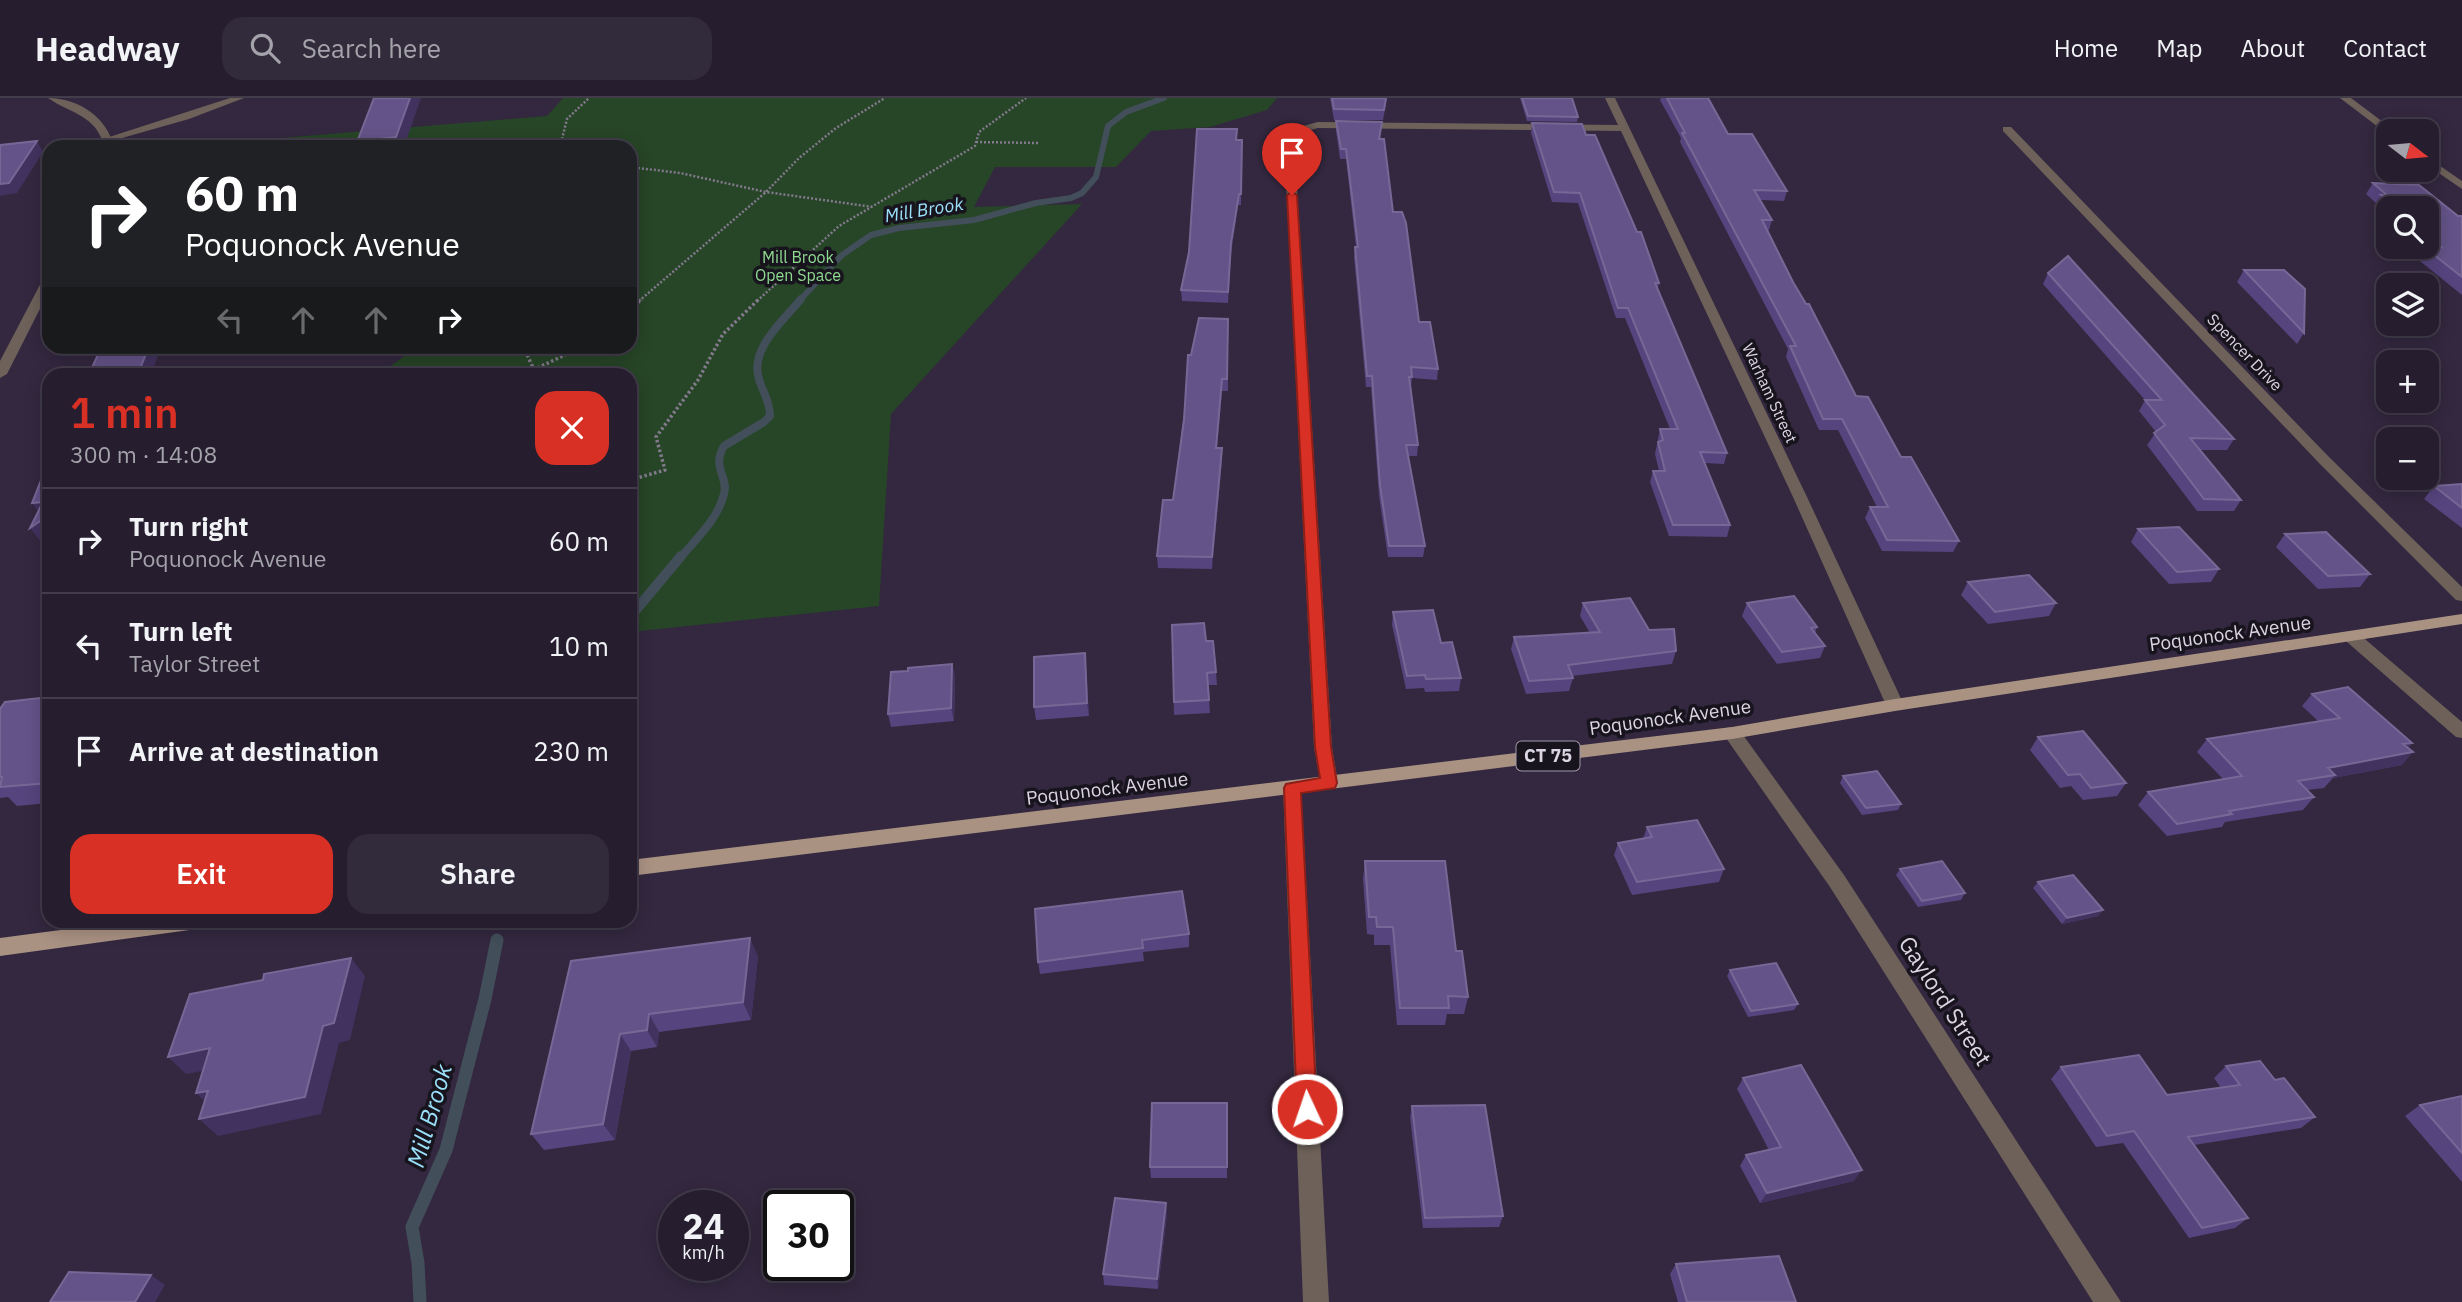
<!DOCTYPE html>
<html lang="en">
<head>
<meta charset="utf-8">
<style>
  :root { --surface:#261e2f; --page:#322b3b; --text:#f1f3f6; --muted:#a4a2aa; --line:#423c4b; --accent:#d93025 }
  body { margin:0; font-family:"IBM Plex Sans",sans-serif; background:var(--page); color:var(--text); height:100vh; display:flex; flex-direction:column; font-size:26px; white-space:nowrap }
  * { box-sizing:border-box; margin:0 }
  p { font-size:23px; color:var(--muted) }
  .icon { flex:none; width:38px; height:38px; fill:none; stroke:currentColor; stroke-width:2; stroke-linecap:round; stroke-linejoin:round }
  .map { position:relative; flex:1; overflow:hidden }
  .drawer { position:absolute; left:42px; top:270px; width:595px; height:560px; display:flex; flex-direction:column; background:var(--surface); border-radius:21px; box-shadow:0 4px 18px #0003,0 0 0 2px var(--line) }
  .drawer>* { flex:none }
  .guide { position:absolute; left:42px; top:42px; width:595px; height:214px; border-radius:21px; box-shadow:0 4px 18px #0003,0 0 0 2px var(--line); background:#202124; color:#fff; overflow:hidden }
  .needle { width:46px; rotate:106deg }
  .fabs { position:absolute; left:2376px; top:21px; display:grid; gap:14px }
  .fabs a { display:grid; place-items:center; width:63px; height:63px; border-radius:14px; background:var(--surface); box-shadow:0 4px 18px #0003,0 0 0 2px var(--line); font-size:35px }
  .speed { position:absolute; left:658px; top:1092px; display:flex; gap:14px; font-size:35px; font-weight:700; text-align:center }
  .speed>* { display:grid; place-content:center; width:91px; height:91px; border-radius:50%; background:var(--surface); box-shadow:0 4px 18px #0003,0 0 0 2px var(--line); line-height:1 }
  .speed small { font-size:18px; font-weight:400 }
  .speed .limit { border:4px solid #111; border-radius:10px; background:#fff; color:#111 }
  .pin { position:absolute; display:grid; place-items:center; width:60px; height:60px; color:#fff; margin:-72px -30px; border-radius:50% 50% 50% 0; rotate:-45deg; box-shadow:0 0 7px #0007 }
  .pin .icon { rotate:45deg }
  .me { position:absolute; width:77px; margin:-38px; rotate:357deg; stroke-linejoin:round; filter:drop-shadow(0 0 5px #0008) }
  .turn { display:flex; align-items:center; gap:24px; height:147px; padding:0 28px; font-size:32px }
  .turn .icon { width:91px; height:91px; stroke-width:2.5 }
  .turn b { display:block; font-size:49px; line-height:60px }
  .lanes { display:flex; align-items:center; height:66px; padding:0 28px; background:#0003; justify-content:center; gap:35px; direction:ltr }
  .lanes .off { opacity:.35 }
  .round { display:grid; place-items:center; flex:none; width:74px; height:74px; border-radius:21px; background:var(--page) }
  .overview { display:flex; align-items:center; justify-content:space-between; height:119px; padding:0 28px }
  h1 { font-size:42px; font-weight:600; line-height:52px; color:var(--accent) }
  .button { display:flex; gap:14px; margin-top:auto; padding:14px 28px }
  .button a { flex:1; height:80px; border-radius:21px; background:var(--accent); color:#fff; font-size:28px; font-weight:600; line-height:80px; text-align:center }
  .button a+a { background:var(--page); color:var(--text) }
  ul { padding:0; list-style:none }
  li { display:flex; align-items:center; gap:21px; height:105px; padding:0 28px; border-top:2px solid var(--line) }
  li div { flex:1 }
  li b { display:block; font-size:26px }
  li em { font-style:normal }
  header { display:flex; align-items:center; gap:42px; box-sizing:border-box; height:98px; padding:0 35px; background:var(--surface); border-bottom:2px solid var(--line) }
  header strong { font-size:33px }
  nav { display:flex; gap:38px; margin-inline-start:auto; font-size:24px }
  .search { width:490px; height:63px; background:var(--page); display:flex; align-items:center; gap:18px; box-sizing:border-box; padding:0 24px; border-radius:21px; color:var(--muted); font-size:26px }
  .map>svg:first-child { display:block }
  .green { fill:#274527 }
  .lines { fill:none; stroke-linecap:round; stroke-linejoin:round }
  .stream-far3 { stroke:#424f5a; stroke-width:6 }
  .stream-far2 { stroke:#424f5a; stroke-width:8 }
  .stream-far1 { stroke:#424f5a; stroke-width:10 }
  .stream { stroke:#424f5a; stroke-width:13 }
  .path-far1 { stroke:#837a8d; stroke-width:2.5; stroke-dasharray:2 2; stroke-linecap:butt }
  .path { stroke:#837a8d; stroke-width:3.5; stroke-dasharray:2.5 2.5; stroke-linecap:butt }
  .minor { fill:#6d6159; fill-rule:evenodd }
  .tertiary { fill:#6d6159; fill-rule:evenodd }
  .primary { fill:#aa9283; fill-rule:evenodd }
  .wall { fill:#55447d }
  .shaded-wall { fill:#41325f }
  .building { fill:#635388; stroke:#766896; stroke-width:2 }
  .route { fill:#d93025; stroke:#8d1f18; stroke-width:2 }
  .labels { text-anchor:middle; stroke-width:7; stroke-linejoin:round; paint-order:stroke }
  .far-park-label { font-size:16px; fill:#8eda8f; stroke:#18141e }
  .far-street-label { font-size:16px; fill:#dbd4e3; stroke:#18141e }
  .far-water-label { font-size:18px; font-style:italic; fill:#9be0f9; stroke:#18141e }
  .shield { fill:#18141e; stroke:#a09aa8; stroke-width:2 }
  .shield-label { font-size:18px; font-weight:bold; fill:#dbd4e3 }
  .street-label { font-size:19px; fill:#dbd4e3; stroke:#18141e }
  .near-street-label { font-size:23px; fill:#dbd4e3; stroke:#18141e }
  .near-water-label { font-size:24px; font-style:italic; fill:#9be0f9; stroke:#18141e }
</style>
</head>
<body>
<header>
<strong>Headway</strong>
<div class="search"><svg class="icon" aria-label="search" viewBox="0 0 24 24"><circle cx="10" cy="10" r="6"/><path d="M15 15l6 6"/></svg>Search here</div>
<nav><a>Home</a><a>Map</a><a>About</a><a>Contact</a></nav>
</header>
<div class="map">
<svg width="2462" height="1204" viewBox="0 0 2462 1204">
  <rect width="100%" height="100%" fill="#33283f"/>
  <path class="green" d="M563 0H1277L1267 12 1210 29 1151 33 1116 69H995L974 109 1082 106 891 316 879 508 630 534V276H379L409 255 431 249 630 248V49H172L547 18Z"/>
  <g class="lines">
    <path class="stream-far3" d="M799 203 842 157 871 137 899 130 974 122 1036 105 1071 100 1082 95 1096 79 1108 28 1126 14 1164 0"/>
    <path class="stream-far2" d="M680 460C696 441 718 421 724 396 729 379 711 369 724 348L764 324 770 318C770 303 763 295 759 281 749 251 784 222 801 201"/>
    <path class="stream-far1" d="M630 519 681 458"/>
    <path class="stream" d="M420 1204 418 1165 412 1129 446 1052 485 901 497 842"/>
    <path class="path-far1" d="M976 44 1039 45
      M560 49 567 21 589 0
      M630 69 680 75 766 94 873 109
      M639 203 766 94 799 60 836 30 885 0
      M757 203 839 128 975 48 979 34 1026 0"/>
    <path class="path" d="M630 211 642 201
      M523 248 536 276
      M533 272 584 248
      M630 382 665 372 656 339 698 282 723 236 759 201"/>
    <path class="minor" d="M230 0H244L189 21 108 44 103 41Z
      M1605 0H1615L1807 399 1904 607 1901 611H1889L1886 607 1793 399 1621 33 1318 30 1300 35 1294 42 1332 649 1338 685 1336 690H1322L1314 649 1284 42 1292 31 1318 24 1618 27Z
      M2340 0H2351L2395 33 2386 35Z
      M2003 29H2011L2329 359 2462 489V503L2456 502 2319 365 2003 33Z
      M2427 59 2462 83V91L2427 67Z
      M2353 534 2359 536 2462 624V640L2456 639 2347 544 2345 540 2347 536Z
      M1732 629 1738 630 1844 777 2121 1204H2093L1830 789 1726 640 1723 635 1726 630Z
      M1292 683 1299 685 1301 690 1329 1204H1303L1283 690 1285 685Z"/>
    <path class="tertiary" d="M48 0C78 0 107 19 114 49H104C97 17 71 16 48 0Z
      M49 177V193L7 276 0 280V263L43 181Z"/>
    <path class="primary" d="M2462 516V526L1895 613 1732 641 630 778V762L1732 629 1895 601Z
      M136 822H214L211 828 204 830 0 858V840Z"/>
  </g>
  <path class="wall" d="M1330 0H1387L1383 22H1334Z
    M1520 0H1572L1578 19 1577 24 1527 23Z
    M1661 0H1708L1728 36 1787 93 1784 103 1760 102 1772 122 1769 132H1768L1793 184 1856 298 1901 359 1959 443 1953 454 1882 453 1865 420 1870 409H1877L1838 332H1819L1786 259 1788 251 1680 44 1681 40 1660 2Z
    M1336 23 1382 24 1380 41 1393 114 1419 224 1438 271 1437 282 1412 280 1411 289 1418 347 1417 358H1408L1425 448 1423 459H1388L1379 398 1371 289H1366L1354 159 1355 149H1356L1346 61H1340L1336 33Z
    M1532 25 1586 37 1659 185 1658 191 1727 355 1724 366 1705 365 1730 427 1727 439 1669 438 1650 384 1653 373H1659L1655 356 1660 331H1670L1625 220H1616L1578 105 1552 104 1531 35Z
    M1237 42H1242L1241 107H1238L1231 156 1228 205 1182 203 1181 192Z
    M2373 85 2458 118H2462V197L2415 159 2420 149H2427V110H2389V121L2374 108 2376 105 2366 96Z
    M2244 172 2304 235 2297 246 2237 184Z
    M2048 175 2234 341 2227 352H2200L2241 402 2234 413H2197L2147 347 2156 334 2139 313 2145 302 2043 186Z
    M1228 221V293H1222L1217 350H1222V362L1212 471 1158 470 1157 458 1173 402 1191 257Z
    M2462 386V430L2424 401 2434 388Z
    M2138 431 2219 471 2211 484 2169 486 2131 444Z
    M2285 436 2370 476 2360 489 2318 491 2276 449Z
    M1968 484 2056 505 2049 518 1988 526 1961 497Z
    M1583 505 1649 532 1676 553 1672 566 1572 578 1573 580 1569 593 1526 596 1511 551 1514 539 1590 535 1580 518Z
    M1747 505 1817 529 1815 535 1825 548 1820 560 1777 566 1742 518Z
    M1393 514 1441 545 1461 580 1459 593 1425 594 1424 590 1406 591 1392 527Z
    M1172 527 1206 543 1216 574 1217 587H1208L1210 615 1174 617Z
    M952 566 955 578 954 623 891 629 888 616Z
    M1086 568 1089 618 1036 622 1034 609Z
    M2312 596 2412 645 2408 650 2402 667 2333 680 2324 690 2307 692 2314 699 2303 712 2225 724 2222 729 2167 738 2138 707 2148 694 2223 681 2197 654 2207 641 2319 624 2302 608Z
    M49 599V705L17 708 8 699 0 700V611Z
    M2038 639 2126 685 2117 698 2083 702 2071 688 2060 690 2030 652Z
    M1843 678 1901 706 1898 712 1862 717 1840 685Z
    M1647 729 1724 771 1719 784 1632 797 1614 757 1618 745 1643 741Z
    M1365 763 1456 853 1468 899 1464 916H1447L1445 927H1397L1390 847H1374V837L1367 836 1363 781Z
    M1900 771 1965 795 1961 802 1918 809 1896 777Z
    M2038 784 2103 812 2098 818 2062 826 2033 790Z
    M1182 793 1189 836V849L1143 854 1144 863 1040 876 1038 864Z
    M758 858 751 922 659 934 657 949 631 953 615 1042 544 1052 531 1036 571 863Z
    M1730 872 1798 906 1794 912 1748 919 1727 878Z
    M2226 968 2275 982 2315 1019 2301 1030 2194 1047 2248 1120 2235 1130 2189 1140 2123 1045 2096 1049 2051 981 2061 969 2167 997 2221 990 2214 980Z
    M1743 980 1854 1083 1760 1105 1740 1068 1746 1057 1769 1052 1737 991Z
    M2462 998V1084L2405 1018 2420 1007Z
    M1227 1005V1080H1151L1150 1069Z
    M1412 1008 1503 1118 1499 1129 1423 1130 1410 1019Z
    M1166 1105 1167 1116 1158 1191 1104 1187 1103 1176Z
    M1676 1166 1796 1204H1678L1670 1176Z"/>
  <path class="shaded-wall" d="M410 0H421L404 49H360L357 44Z
    M37 43 43 54 17 95 0 98V86Z
    M1239 96 1238 107 1231 156 1228 205 1231 145Z
    M146 248H160L161 250 151 276H138Z
    M1222 281V293L1216 362V350Z
    M1222 350V362L1212 471V459Z
    M43 404 42 418 32 405Z
    M49 417V436L40 443 30 430Z
    M1085 555 1086 568 1089 618 1087 605Z
    M952 566 955 578 954 623 951 610Z
    M2412 645 2401 656 2413 654 2402 667 2333 680 2335 677 2328 670 2403 646Z
    M2103 812 2098 818 2062 826 2067 820Z
    M750 840 758 858 751 922 743 904Z
    M351 860 365 878 350 942 339 945 321 1016 218 1038 199 1021Z
    M649 916 659 934 657 949 647 932Z
    M620 936 631 953 615 1042 603 1026Z
    M210 950 228 968 186 976 168 959Z
    M208 993 214 1012 196 995Z
    M1862 1072 1854 1083 1760 1105 1767 1095Z
    M1166 1105 1167 1116 1158 1191 1157 1181Z
    M151 1177 165 1187 155 1204H135Z"/>
  <path class="building" d="M374 0H410L396 39 357 44Z
    M1332 0H1386L1384 12 1334 11Z
    M1522 0H1572L1578 19 1528 18Z
    M1667 0H1708L1728 36H1752L1787 93 1754 92 1772 122H1762L1793 184 1806 206H1809L1856 298 1868 299 1901 359H1911L1959 443 1887 442 1870 409H1888L1842 321H1823L1790 248H1796L1682 35H1685Z
    M1336 23 1382 24 1379 41H1384L1393 114H1402L1406 125 1419 224H1430L1438 271 1411 269 1412 279H1409L1418 347H1406L1425 448H1389L1380 387 1372 278H1367L1355 149H1358L1350 82 1346 51H1341Z
    M1532 25 1582 26 1586 37H1595L1637 134H1641L1659 185H1655L1727 355 1700 354 1730 427H1673L1653 373H1665L1658 344 1663 342 1660 331H1678L1628 210H1618L1580 95 1554 94Z
    M1197 31H1237L1236 42H1242L1241 96H1239L1231 145 1228 194 1181 192 1189 154Z
    M37 43 9 85 0 86V47Z
    M2373 85 2419 87 2458 118H2462V179L2424 149 2427 148 2441 149 2427 137V110H2396L2381 97 2388 98Z
    M2068 158 2234 341 2190 340 2241 402 2204 401 2154 335 2165 327 2145 302H2162L2048 175Z
    M2244 172H2284L2305 191 2304 235Z
    M1199 220 1228 221 1227 281H1222L1216 350H1222L1212 459 1157 458 1163 402H1173L1184 322 1188 257H1191Z
    M102 248H149L138 276H89Z
    M49 362V417L30 430 43 404 32 405Z
    M2462 386V410L2434 388Z
    M2179 429 2219 471 2177 474 2138 431Z
    M2326 434 2370 476 2328 478 2285 436Z
    M2029 477 2056 505 1995 514 1968 484Z
    M1794 498 1817 529 1811 530 1825 548 1782 554 1747 505Z
    M1630 500 1649 532 1674 531 1676 553 1568 567 1573 580 1529 583 1514 539 1600 534 1583 505Z
    M1433 512 1441 545 1452 544 1461 580 1426 581 1425 577 1407 578 1393 514Z
    M1204 525 1206 543H1213L1216 574 1207 575 1209 602 1174 604 1172 527Z
    M1085 555 1087 605 1034 609V559Z
    M952 566 951 610 888 616 891 574 908 573V570Z
    M2348 589 2412 645 2403 646 2413 654 2328 670 2335 677 2298 683 2314 699 2229 713 2232 716 2177 726 2148 694 2242 678 2207 641 2340 620 2312 596Z
    M49 599V685L0 689 2 679H0V611L5 604Z
    M2083 633 2126 685 2091 690 2080 676 2068 677 2038 639Z
    M1877 673 1901 706 1866 710 1843 678Z
    M1697 722 1724 771 1637 784 1618 745 1652 739 1647 729Z
    M1365 763H1445L1456 853H1462L1468 899 1448 898 1449 910H1400L1393 829H1377L1376 819H1369Z
    M1942 763 1965 795 1922 803 1900 771Z
    M2073 777 2103 812 2067 820 2038 784Z
    M1182 793 1189 836 1142 842 1143 850 1038 864 1035 811Z
    M750 840 743 904 649 916 647 932 620 936 603 1026 531 1036 571 863Z
    M351 860 334 925 323 928 305 999 199 1021 208 993 196 995 210 950 168 959 190 896 263 882 264 876Z
    M1776 865 1798 906 1751 913 1730 872Z
    M2139 957 2167 997 2240 987 2226 968 2260 963 2275 982 2284 980 2315 1019 2188 1039 2248 1120 2202 1130 2134 1033 2107 1038 2061 969Z
    M1801 967 1862 1072 1767 1095 1746 1057 1781 1049 1743 980Z
    M2462 998V1055L2420 1007Z
    M1152 1005H1227V1069H1150Z
    M1485 1007 1503 1118 1425 1120 1412 1008Z
    M1115 1100 1166 1105 1157 1181 1103 1176Z
    M1779 1158 1796 1204H1687L1676 1166Z
    M69 1174 151 1177 135 1204H50Z"/>
  <path class="route" d="M1292 94 1297 97 1331 649 1337 685 1335 690 1301 695 1317 1011 1314 1018 1307 1020 1300 1018 1297 1011 1284 690 1286 686 1320 680 1315 649 1287 97Z"/>
  <g class="labels">
    <g class="far-park-label">
      <text x="798" y="165">Mill Brook<tspan x="798" dy="18">Open Space</tspan></text>
    </g>
    <g class="far-street-label">
      <text transform="translate(2245 254) rotate(46)" y="6">Spencer Drive</text>
      <text transform="translate(1770 295) rotate(65)" y="6">Warham Street</text>
    </g>
    <g class="far-water-label">
      <text transform="translate(924 112) rotate(-9)" y="6">Mill Brook</text>
    </g>
    <rect class="shield" x="1516.5" y="643.5" width="63" height="29" rx="5"/>
    <g class="shield-label">
      <text x="1548" y="664">CT 75</text>
    </g>
    <g class="street-label">
      <text transform="translate(2230 535) rotate(-8)" y="7">Poquonock Avenue</text>
      <text transform="translate(1670 619) rotate(-8)" y="7">Poquonock Avenue</text>
      <text transform="translate(1107 690) rotate(-7)" y="7">Poquonock Avenue</text>
    </g>
    <g class="near-street-label">
      <text transform="translate(1945 903) rotate(57)" y="8">Gaylord Street</text>
    </g>
    <g class="near-water-label">
      <text transform="translate(430 1018) rotate(-74)" y="8">Mill Brook</text>
    </g>
  </g>
</svg>
<div class="fabs">
<a><svg class="needle" viewBox="-14 -14 28 28"><path d="M0-13l5 13h-10z" fill="#e53935"/><path d="M0 13l5-13h-10z" fill="#a4a2aa"/></svg></a>
<a><svg class="icon" aria-label="search" viewBox="0 0 24 24"><circle cx="10" cy="10" r="6"/><path d="M15 15l6 6"/></svg></a>
<a><svg class="icon" aria-label="layers" viewBox="0 0 24 24"><path d="M12 4l9 5-9 5-9-5zM3 14l9 5 9-5"/></svg></a>
<a>+</a>
<a>−</a>
</div>
<div class="speed"><div>24<small>km/h</small></div><div class="limit">30</div></div>
<div class="pin" style="left:1292px;top:97px;background:#d93025"><svg class="icon" aria-label="arrive" viewBox="0 0 24 24"><path d="M6 21V4h12l-3 4 3 4H6"/></svg></div>
<svg class="me" style="left:1307px;top:1011px" viewBox="-20 -20 40 40"><circle r="17" fill="#d93025" stroke="#fff" stroke-width="3"/><path d="M0-11L8 9 0 5-8 9z" fill="#fff"/></svg>
<div class="guide">
<div class="turn"><svg class="icon" aria-label="right" viewBox="0 0 24 24"><path d="M7 20v-9h11M14 6l5 5-5 5"/></svg><div><b>60 m</b>Poquonock Avenue</div></div>
<div class="lanes"><svg class="icon off" aria-label="left" viewBox="0 0 24 24"><path d="M17 20v-9H6M10 6l-5 5 5 5"/></svg><svg class="icon off" aria-label="ahead" viewBox="0 0 24 24"><path d="M12 20V5M6 11l6-6 6 6"/></svg><svg class="icon off" aria-label="ahead" viewBox="0 0 24 24"><path d="M12 20V5M6 11l6-6 6 6"/></svg><svg class="icon" aria-label="right" viewBox="0 0 24 24"><path d="M7 20v-9h11M14 6l5 5-5 5"/></svg></div>
</div>
<section class="drawer">
<div class="overview"><div><h1>1 min</h1><p>300 m · 14:08</p></div><a class="round" style="background:#d93025;color:#fff"><svg class="icon" aria-label="close" viewBox="0 0 24 24"><path d="M6 6l12 12M18 6L6 18"/></svg></a></div>
<ul>
<li><svg class="icon" aria-label="right" viewBox="0 0 24 24"><path d="M7 20v-9h11M14 6l5 5-5 5"/></svg><div><b>Turn right</b><p>Poquonock Avenue</p></div><em>60 m</em></li>
<li><svg class="icon" aria-label="left" viewBox="0 0 24 24"><path d="M17 20v-9H6M10 6l-5 5 5 5"/></svg><div><b>Turn left</b><p>Taylor Street</p></div><em>10 m</em></li>
<li><svg class="icon" aria-label="arrive" viewBox="0 0 24 24"><path d="M6 21V4h12l-3 4 3 4H6"/></svg><div><b>Arrive at destination</b></div><em>230 m</em></li>
</ul>
<div class="button"><a>Exit</a><a>Share</a></div>
</section>
</div>
</body>
</html>
